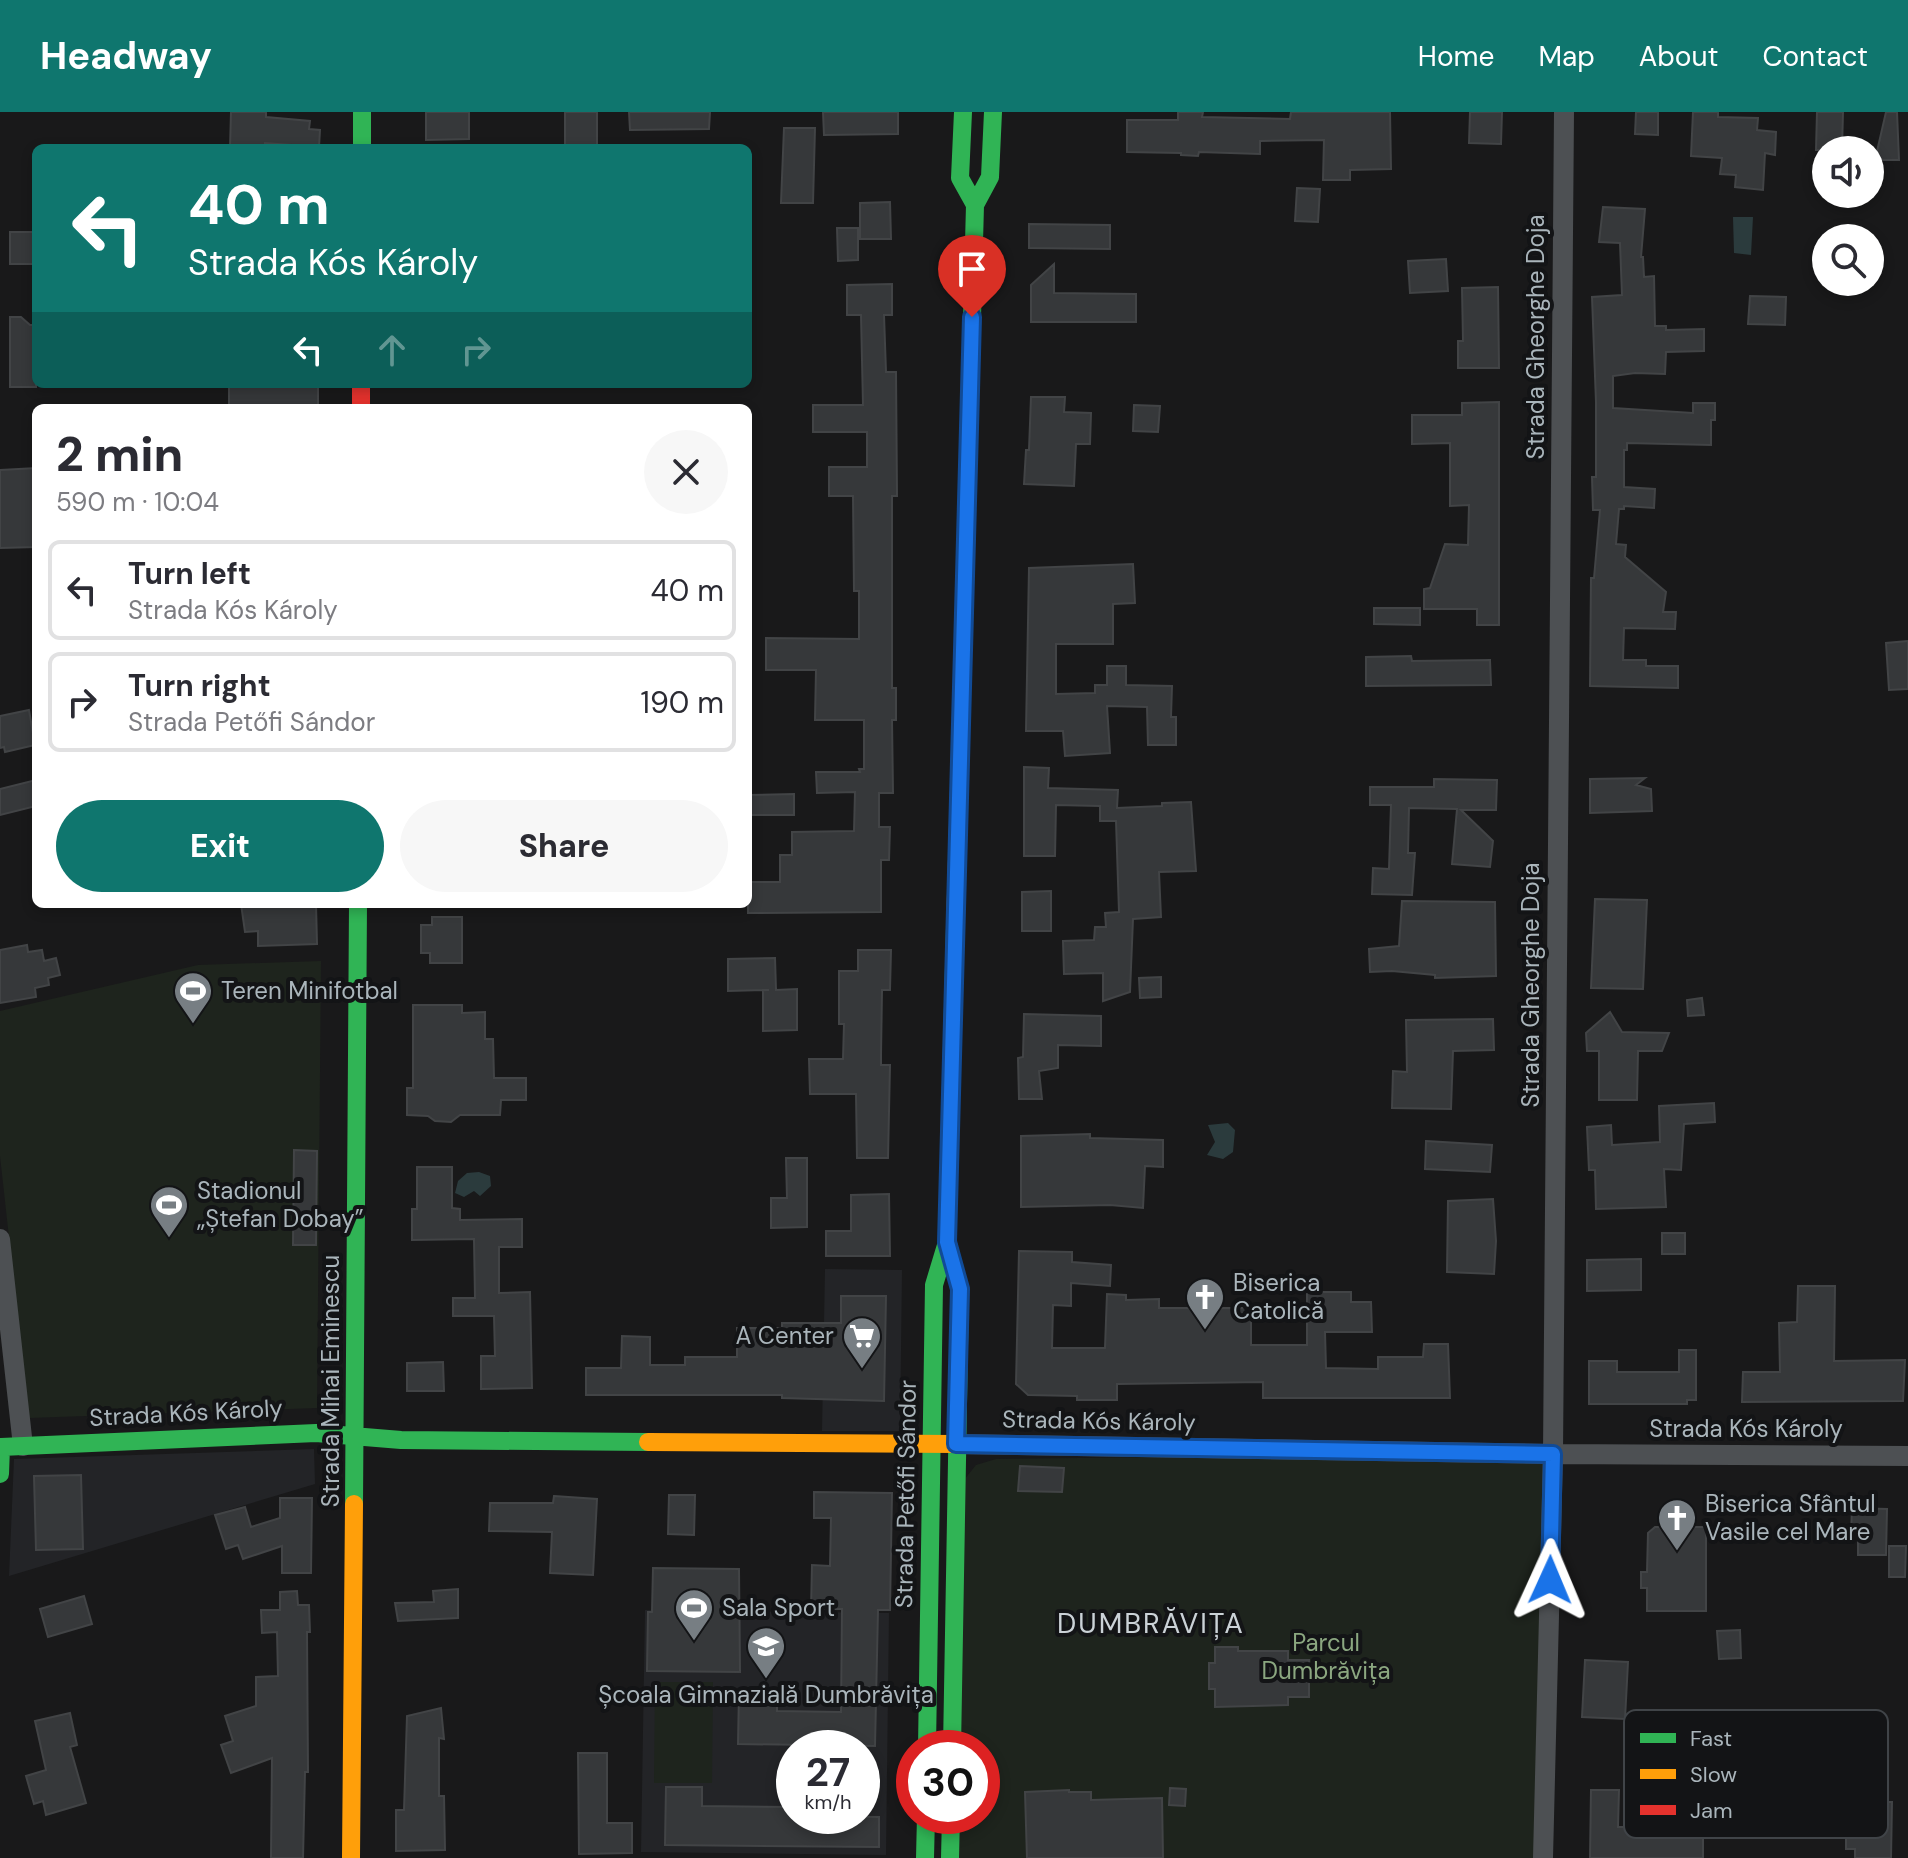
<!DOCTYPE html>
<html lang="en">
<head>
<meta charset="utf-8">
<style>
  :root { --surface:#fff; --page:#f7f7f7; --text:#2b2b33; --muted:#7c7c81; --line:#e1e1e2; --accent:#0f766e }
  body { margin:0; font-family:"DM Sans",sans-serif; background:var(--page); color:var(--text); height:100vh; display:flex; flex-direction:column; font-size:30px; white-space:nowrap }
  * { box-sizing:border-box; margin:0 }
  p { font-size:26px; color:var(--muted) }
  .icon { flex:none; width:44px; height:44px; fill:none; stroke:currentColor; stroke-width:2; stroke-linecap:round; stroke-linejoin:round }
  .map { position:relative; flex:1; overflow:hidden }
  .drawer { position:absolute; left:32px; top:292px; width:720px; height:504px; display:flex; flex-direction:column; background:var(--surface); border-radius:12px; box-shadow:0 4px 12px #0003 }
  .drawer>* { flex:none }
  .guide { position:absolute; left:32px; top:32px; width:720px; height:244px; border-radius:12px; box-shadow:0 4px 12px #0003; background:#0f766e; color:#fff; overflow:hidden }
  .tools { position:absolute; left:1812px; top:24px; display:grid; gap:16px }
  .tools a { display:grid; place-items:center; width:72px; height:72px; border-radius:50%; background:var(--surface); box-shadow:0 4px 12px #0003; font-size:40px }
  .speed { position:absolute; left:776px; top:1618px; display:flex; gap:16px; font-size:40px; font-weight:700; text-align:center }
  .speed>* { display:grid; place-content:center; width:104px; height:104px; border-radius:50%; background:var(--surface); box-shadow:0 4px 12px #0003; line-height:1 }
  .speed small { font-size:20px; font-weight:400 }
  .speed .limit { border:12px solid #d22; background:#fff; color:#111 }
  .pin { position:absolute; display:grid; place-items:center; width:68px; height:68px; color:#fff; margin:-82px -34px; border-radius:50% 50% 50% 0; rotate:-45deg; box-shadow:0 0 8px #0007 }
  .pin .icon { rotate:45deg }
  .me { position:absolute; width:88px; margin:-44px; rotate:1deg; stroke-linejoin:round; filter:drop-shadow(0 0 6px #0008) }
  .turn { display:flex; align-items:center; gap:28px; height:168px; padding:0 24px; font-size:36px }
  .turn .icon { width:104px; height:104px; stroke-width:2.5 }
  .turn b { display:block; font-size:56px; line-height:68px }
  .lanes { display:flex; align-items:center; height:76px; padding:0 24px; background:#0003; justify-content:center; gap:40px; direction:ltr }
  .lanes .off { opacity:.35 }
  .round { display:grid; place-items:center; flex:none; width:84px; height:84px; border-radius:42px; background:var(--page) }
  .headline { display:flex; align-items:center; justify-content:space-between; height:136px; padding:0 24px }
  h1 { font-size:48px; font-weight:800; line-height:60px }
  .action { display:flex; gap:16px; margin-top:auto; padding:16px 24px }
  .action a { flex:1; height:92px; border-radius:48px; background:var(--accent); color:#fff; font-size:32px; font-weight:800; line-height:92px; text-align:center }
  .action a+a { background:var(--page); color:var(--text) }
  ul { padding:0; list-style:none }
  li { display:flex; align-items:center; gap:24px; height:100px; margin:0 16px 12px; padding:0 8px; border:4px solid var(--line); border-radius:12px }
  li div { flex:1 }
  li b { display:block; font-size:30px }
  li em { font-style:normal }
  header { display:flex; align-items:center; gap:48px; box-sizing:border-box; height:112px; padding:0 40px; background:var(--accent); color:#fff }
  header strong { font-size:38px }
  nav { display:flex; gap:44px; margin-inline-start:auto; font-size:28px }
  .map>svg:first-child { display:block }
  .built { fill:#232427; fill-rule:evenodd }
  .green { fill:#1e241d }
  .water { fill:#2b3b3d }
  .building { fill:#36383a; stroke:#424446; stroke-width:2 }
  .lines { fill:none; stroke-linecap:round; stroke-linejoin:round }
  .street { stroke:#4d5053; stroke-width:20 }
  .fast { stroke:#30b455; stroke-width:18 }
  .slow { stroke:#ff9f0a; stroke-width:18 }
  .jam { stroke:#e5322d; stroke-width:18 }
  .route-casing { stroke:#114b97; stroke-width:20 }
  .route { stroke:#1a73e8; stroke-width:14 }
  .labels { text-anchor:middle; stroke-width:8; stroke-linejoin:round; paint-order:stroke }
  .street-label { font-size:24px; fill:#aab5bb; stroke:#131416 }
  .poi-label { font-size:24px; fill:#aab5bb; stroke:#131416; text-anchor:start }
  .park-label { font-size:24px; fill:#8ba780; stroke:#131416 }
  .quarter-label { font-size:28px; letter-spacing:2px; fill:#cbd2d7; stroke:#131416 }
  .key { fill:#131416; stroke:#404448; stroke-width:2 }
  .key-label { font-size:22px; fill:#aab5bb }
</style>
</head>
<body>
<header>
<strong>Headway</strong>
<nav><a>Home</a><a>Map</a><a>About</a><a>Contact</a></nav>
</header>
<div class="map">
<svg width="1908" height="1746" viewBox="0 0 1908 1746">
  <rect width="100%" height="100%" fill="#19191a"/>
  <path class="built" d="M825 1157 902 1158 900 1319H822Z
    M314 1337 315 1372 9 1464 14 1347Z
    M645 1498 889 1501 886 1743 641 1740ZM794 1636H862V1704H794Z"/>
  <path class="green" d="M321 849 317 1296 29 1306 0 1044V899L198 853Z
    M1502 1341 1553 1342 1543 1746H957L958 1704H982V1636H959L964 1368 976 1353 996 1347Z
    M655 1570H713L712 1671H654Z"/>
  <path class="water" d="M1733 105H1753L1751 143 1734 141Z
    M1228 1011 1235 1018 1233 1040 1223 1047 1207 1043 1215 1030 1208 1013Z
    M479 1060 490 1064 491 1074 480 1084 474 1079 464 1085 455 1081 458 1069 467 1061Z"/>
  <path class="building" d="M231 0H266V5L310 9 309 17 320 18 319 35 265 31V36H230Z
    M426 0H469V27L426 28Z
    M565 0H597V36H565Z
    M629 0H710L709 17 630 18Z
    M823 0H898V22L824 23Z
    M1178 0H1203L1202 5 1290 7 1291 0H1390L1391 57 1350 58V68H1323L1324 28 1260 29V42L1199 40 1198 44 1181 43V41L1127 40V8H1178Z
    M1470 0H1502L1501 32 1469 31Z
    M1636 0H1658V23L1635 22Z
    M1693 0H1718V5L1758 6 1757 18 1776 20 1775 43 1765 41 1763 78 1735 75 1736 63 1720 62 1722 46 1691 44Z
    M1817 0H1843L1842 38H1816Z
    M1886 0H1897L1899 48H1875Z
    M784 16H815L813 91H781Z
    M1297 76 1320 77 1318 110 1295 109Z
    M890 90 891 127H860V91Z
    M1603 95 1645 97 1641 145H1643L1644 165 1654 164 1655 214H1666V218L1704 217V239L1666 240 1665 262 1635 261 1613 264V296L1693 301V291H1715V308H1711V333L1627 331V338H1624V375L1655 377 1654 396 1624 394V397H1619L1616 432 1626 433 1625 445 1666 480 1663 500H1676L1675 517 1624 516 1623 548H1646V554H1678V576L1590 574 1591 466H1594L1600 398H1593L1592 365H1596V290L1592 185 1622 183 1620 131 1599 130Z
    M1029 112 1110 113V137L1029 136Z
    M837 116H858V148L838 149Z
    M10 120H36V152H10Z
    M1446 147 1448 179 1410 181 1408 149Z
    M1054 152V181L1136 182V210H1031V173Z
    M892 172V203H884L886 260H896L897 384H892V576H896V608H892L893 681H879V715H890L889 748H881V800L748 801V770H780V743H792V720L854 719 855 680 817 681 816 660H860L859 657H864V608H815L816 558H766V526L859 527V479H854L853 384H829V355H867V320H813V293H863L861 203H847V173Z
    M1498 175 1499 256H1458V229H1463L1462 176Z
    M1750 184 1786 185 1785 213 1748 212Z
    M10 205H21L30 213H36V275H10Z
    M229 272H318V296H229Z
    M1031 285H1065L1064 300 1091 301 1090 332H1076L1074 374 1024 372 1026 338H1029Z
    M1499 290V513H1477V497H1424V477L1430 476 1445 432 1468 433 1469 393 1450 394V331L1412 332V303H1462V291Z
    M1134 293 1160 294 1158 320 1133 319Z
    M36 356V435L0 436V358Z
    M1133 452 1135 491 1113 492V532H1056V582L1095 581V573H1107V554H1126V573L1172 574 1171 605H1176V633H1148L1147 595 1107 594 1110 641 1065 644 1063 619H1026L1029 456Z
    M1374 496H1420V513L1374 512Z
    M1908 529V577L1889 578 1886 531Z
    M1411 544 1412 549 1490 548 1491 573 1366 574V545Z
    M29 598 35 633 5 640 4 635 0 636V604Z
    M1024 655 1049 656 1048 676 1118 678 1117 696 1162 694V691L1191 690 1196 759 1159 760 1161 805 1133 807 1130 880 1103 889V861L1064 862 1063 829 1094 828 1095 815H1106L1105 801 1119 800 1116 709H1100V694L1056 693 1055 744H1024Z
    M1645 666 1636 673 1651 677 1652 699 1590 701V667Z
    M1434 667 1497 668 1496 698H1461L1493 729 1490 755 1452 752 1457 697 1409 696 1408 741H1415L1412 783 1372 782 1373 756 1389 757 1391 693H1370V675H1434Z
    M36 668V694L0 703V677Z
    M794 682V703H748V683Z
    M1051 779V819H1022V780Z
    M1595 787 1647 788 1643 877 1591 876Z
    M1402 789 1495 790 1496 864 1435 866V863L1392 859 1370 860 1369 837 1399 834Z
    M241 792H316L317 832 258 834V819L245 820Z
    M432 805H462V851H430V841H421V813H432Z
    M27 833 28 840 42 838 44 849 56 846 60 863 48 866 49 873 35 876 36 885 0 891V838Z
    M858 838H891L890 878H882L881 943V953H890L888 1046H857L856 982H810L809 947H843L844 912H839V859H858Z
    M775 846 776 878 797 877V918L763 919V878H769L728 879V847Z
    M1161 865V885L1140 886 1139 866Z
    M1702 886 1704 903 1688 904 1687 888Z
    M413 893H462V901L485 900V927H493L494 966H526V988H501L500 1003H460L451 1010 435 1009 428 1004 407 1003V976H413Z
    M1610 900 1622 920 1669 921 1662 939H1638L1637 988H1599V939H1587L1586 921Z
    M1024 902 1101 904V934L1058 933V956L1039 959 1042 987H1019L1018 946 1023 945Z
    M1493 907 1494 938 1453 939 1451 997 1392 996 1393 959 1407 960 1406 908Z
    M1714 991 1715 1010 1684 1012 1681 1058 1664 1057 1666 1095 1596 1097 1595 1058H1589L1587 1015 1611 1013 1612 1033 1660 1030 1659 994Z
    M1090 1022V1026L1163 1028V1055L1145 1054 1143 1096 1110 1093 1021 1095V1024Z
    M1426 1029 1492 1033 1490 1060 1425 1057Z
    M294 1038 317 1039 316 1133H293Z
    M786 1046H807V1115L771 1116V1086H787Z
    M417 1055H452V1096L460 1097V1108L522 1107V1135H499V1181L530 1180 532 1276 481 1277V1244H495L494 1204H453V1186H475L474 1127 412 1128V1097H417Z
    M889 1082 890 1144H826V1119H851V1083Z
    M1493 1087 1496 1129 1494 1162 1447 1160 1448 1089Z
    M1662 1121H1685V1142H1662Z
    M1019 1139 1072 1140V1150L1111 1153 1110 1174 1071 1171V1194L1053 1193 1052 1236H1105L1107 1182 1126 1183V1188L1159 1187V1196H1251V1233H1307V1180H1351V1190H1371L1372 1220H1325L1326 1256 1378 1257V1245H1423L1424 1232H1448L1450 1286H1263V1270L1117 1272V1288H1077V1284L1028 1283 1016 1272Z
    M1641 1147V1178L1587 1179V1148Z
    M1798 1174H1835L1834 1249 1905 1248 1903 1289 1742 1290 1743 1260H1780L1779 1211 1797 1210Z
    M841 1184H886L884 1289 782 1286V1283H586V1256H621L622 1224 650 1225V1253H685V1245H737V1216H782V1211H841Z
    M1679 1238H1696V1288H1687V1292H1589V1249H1617V1260H1679Z
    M443 1250 444 1279H407V1251Z
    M1020 1354 1064 1356 1062 1380 1018 1379Z
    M81 1363 83 1437 36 1438 34 1364Z
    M814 1380 892 1381 890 1498H878L875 1634 738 1632 739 1580 777 1581V1599L841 1600 842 1497H811L812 1453 830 1454 831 1406H814Z
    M669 1383H695L694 1423 668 1422Z
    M554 1384 597 1387 593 1463 550 1461 552 1420 489 1419 490 1391H553Z
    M280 1386H312L311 1461H282V1434L243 1447 238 1433 226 1437 215 1403 245 1395 251 1415 280 1406Z
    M1852 1396 1887 1397 1886 1443H1858V1421H1851Z
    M1655 1415H1706V1499H1647V1476H1641V1460H1647L1648 1421Z
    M1889 1434H1906L1905 1465H1889Z
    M653 1456 739 1457 740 1560 647 1559 648 1500H652Z
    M458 1477V1506L398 1509 395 1491 434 1490 433 1479Z
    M297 1479 298 1493H309L310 1520H307L308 1660H305L303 1746H271L272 1646 231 1661 221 1633 233 1629 225 1604 256 1594V1565L278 1564 277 1520 262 1521 261 1498H280V1480Z
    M84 1484 92 1512 48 1525 40 1497Z
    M1740 1518 1741 1546 1719 1547 1717 1519Z
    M1215 1535H1238V1539H1288V1548H1309V1585H1288V1593L1215 1595V1577H1209V1551H1215Z
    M1585 1548 1628 1550 1625 1607 1582 1605Z
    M441 1596 444 1627 439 1626V1684H444L445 1738 396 1739V1698H404L407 1604Z
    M70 1601 77 1633 70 1635 86 1691 46 1703 43 1689 34 1692 26 1664 46 1658 35 1609Z
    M578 1641H607V1711H632V1741L579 1742Z
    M1855 1660 1888 1661V1690H1892L1891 1746H1855V1737H1846V1702H1855Z
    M666 1675H702V1694L794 1695V1704L879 1705V1735L665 1733Z
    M1170 1676 1186 1677 1185 1694 1169 1693Z
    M1069 1678V1680H1091V1688L1162 1686 1163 1746H1027L1025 1680Z
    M1591 1678H1619L1618 1715H1641V1720H1686V1710L1703 1711V1746H1590Z"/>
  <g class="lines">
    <path class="street" d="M0 1127 23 1334
      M956 1332 1553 1342 1908 1344
      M1543 1746 1553 1342 1564 0"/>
    <path class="fast" d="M362 0V36
      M963 0 960 66 975 93
      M964 507 975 93 990 65 993 0
      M948 1132 960 1177 952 1636
      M0 1362 1 1335 316 1321 401 1328 648 1330
      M354 1392 358 792
      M927 1636 934 1173 947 1130 955 816
      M925 1746 926 1704
      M950 1746 951 1704"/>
    <path class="slow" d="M955 816 964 507
      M648 1330 955 1332
      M351 1746 354 1392"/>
    <path class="jam" d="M361 272V296"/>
  </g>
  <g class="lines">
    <g class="route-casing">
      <path id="route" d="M972 205 947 1130 960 1177 956 1332 1553 1342 1550 1468"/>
    </g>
    <use href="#route" class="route"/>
  </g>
  <defs>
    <g id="stadium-pin" transform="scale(2)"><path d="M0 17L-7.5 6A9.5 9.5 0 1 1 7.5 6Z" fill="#777e83" stroke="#131416"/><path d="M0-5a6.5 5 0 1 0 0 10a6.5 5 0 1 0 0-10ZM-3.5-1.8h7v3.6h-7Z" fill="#fff"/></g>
    <g id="church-pin" transform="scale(2)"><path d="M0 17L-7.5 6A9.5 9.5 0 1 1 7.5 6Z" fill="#777e83" stroke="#131416"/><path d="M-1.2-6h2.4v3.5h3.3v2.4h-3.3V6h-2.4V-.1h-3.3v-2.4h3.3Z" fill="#fff"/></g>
    <g id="supermarket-pin" transform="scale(2)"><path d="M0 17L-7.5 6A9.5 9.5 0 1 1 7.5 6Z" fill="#777e83" stroke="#131416"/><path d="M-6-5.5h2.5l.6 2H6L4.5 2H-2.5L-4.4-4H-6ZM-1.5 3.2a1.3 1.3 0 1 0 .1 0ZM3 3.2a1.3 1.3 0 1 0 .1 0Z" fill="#fff"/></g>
    <g id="school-pin" transform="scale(2)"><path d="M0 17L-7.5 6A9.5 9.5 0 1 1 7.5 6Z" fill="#777e83" stroke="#131416"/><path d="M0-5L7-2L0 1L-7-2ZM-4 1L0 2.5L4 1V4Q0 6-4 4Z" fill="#fff"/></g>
  </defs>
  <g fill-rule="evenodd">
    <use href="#stadium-pin" x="193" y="879"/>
    <use href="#stadium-pin" x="169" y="1093"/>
    <use href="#church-pin" x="1205" y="1185"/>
    <use href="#supermarket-pin" x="862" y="1224"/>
    <use href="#church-pin" x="1677" y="1406"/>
    <use href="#stadium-pin" x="694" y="1496"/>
    <use href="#school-pin" x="766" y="1534"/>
  </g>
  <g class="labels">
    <g class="street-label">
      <text transform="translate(1536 225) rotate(-90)" y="8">Strada Gheorghe Doja</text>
      <text transform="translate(1531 873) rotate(-90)" y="8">Strada Gheorghe Doja</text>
      <text transform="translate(331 1269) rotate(-90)" y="8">Strada Mihai Eminescu</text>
      <text transform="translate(186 1301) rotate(-3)" y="8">Strada Kós Károly</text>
      <text transform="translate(1099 1309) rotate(1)" y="8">Strada Kós Károly</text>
      <text x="1746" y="1325">Strada Kós Károly</text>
      <text transform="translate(906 1382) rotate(-89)" y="8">Strada Petőfi Sándor</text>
    </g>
    <g class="poi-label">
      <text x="221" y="887">Teren Minifotbal</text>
      <text x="197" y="1087">Stadionul<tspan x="197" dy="28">„Ștefan Dobay”</tspan></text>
      <text x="1233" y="1179">Biserica<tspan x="1233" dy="28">Catolică</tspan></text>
      <text x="834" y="1232" text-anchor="end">A Center</text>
      <text x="1705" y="1400">Biserica Sfântul<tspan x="1705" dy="28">Vasile cel Mare</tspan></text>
      <text x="722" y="1504">Sala Sport</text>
      <text x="766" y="1591" text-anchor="middle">Școala Gimnazială Dumbrăvița</text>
    </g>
    <g class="park-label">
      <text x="1326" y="1539">Parcul<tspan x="1326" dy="28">Dumbrăvița</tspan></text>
    </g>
    <g class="quarter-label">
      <text x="1151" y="1521">DUMBRĂVIȚA</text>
    </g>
  </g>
  <rect x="1624" y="1598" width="264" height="128" rx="12" class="key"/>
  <rect x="1640" y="1621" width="36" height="10" fill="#30b455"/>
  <rect x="1640" y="1657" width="36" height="10" fill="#ff9f0a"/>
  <rect x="1640" y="1693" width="36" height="10" fill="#e5322d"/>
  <g class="key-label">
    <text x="1690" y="1634">Fast</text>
    <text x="1690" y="1670">Slow</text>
    <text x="1690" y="1706">Jam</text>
  </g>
</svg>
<div class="tools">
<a><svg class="icon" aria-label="sound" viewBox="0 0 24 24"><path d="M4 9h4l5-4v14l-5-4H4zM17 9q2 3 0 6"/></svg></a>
<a><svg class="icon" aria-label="search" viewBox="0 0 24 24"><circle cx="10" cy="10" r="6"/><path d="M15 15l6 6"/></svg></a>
</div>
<div class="speed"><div>27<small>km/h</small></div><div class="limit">30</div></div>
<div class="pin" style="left:972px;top:205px;background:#d93025"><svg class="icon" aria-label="arrive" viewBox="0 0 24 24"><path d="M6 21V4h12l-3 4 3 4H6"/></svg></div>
<svg class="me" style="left:1550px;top:1468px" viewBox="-20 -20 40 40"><path d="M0-17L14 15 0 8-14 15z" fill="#1a73e8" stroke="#fff" stroke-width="4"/></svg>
<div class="guide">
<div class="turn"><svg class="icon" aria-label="left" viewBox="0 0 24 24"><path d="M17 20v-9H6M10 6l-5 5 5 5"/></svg><div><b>40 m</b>Strada Kós Károly</div></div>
<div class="lanes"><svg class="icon" aria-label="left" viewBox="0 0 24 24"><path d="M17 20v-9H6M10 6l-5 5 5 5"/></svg><svg class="icon off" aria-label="ahead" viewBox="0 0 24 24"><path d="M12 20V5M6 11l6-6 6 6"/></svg><svg class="icon off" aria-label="right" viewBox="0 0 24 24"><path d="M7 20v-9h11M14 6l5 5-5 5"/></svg></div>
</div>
<section class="drawer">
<div class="headline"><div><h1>2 min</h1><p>590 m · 10:04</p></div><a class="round"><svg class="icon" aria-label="close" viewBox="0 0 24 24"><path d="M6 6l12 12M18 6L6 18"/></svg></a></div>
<ul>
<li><svg class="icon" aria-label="left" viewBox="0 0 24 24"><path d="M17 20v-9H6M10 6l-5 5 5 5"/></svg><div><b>Turn left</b><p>Strada Kós Károly</p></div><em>40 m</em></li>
<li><svg class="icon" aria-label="right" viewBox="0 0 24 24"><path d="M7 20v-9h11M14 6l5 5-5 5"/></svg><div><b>Turn right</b><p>Strada Petőfi Sándor</p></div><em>190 m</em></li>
</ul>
<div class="action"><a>Exit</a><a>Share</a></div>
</section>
</div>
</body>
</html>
